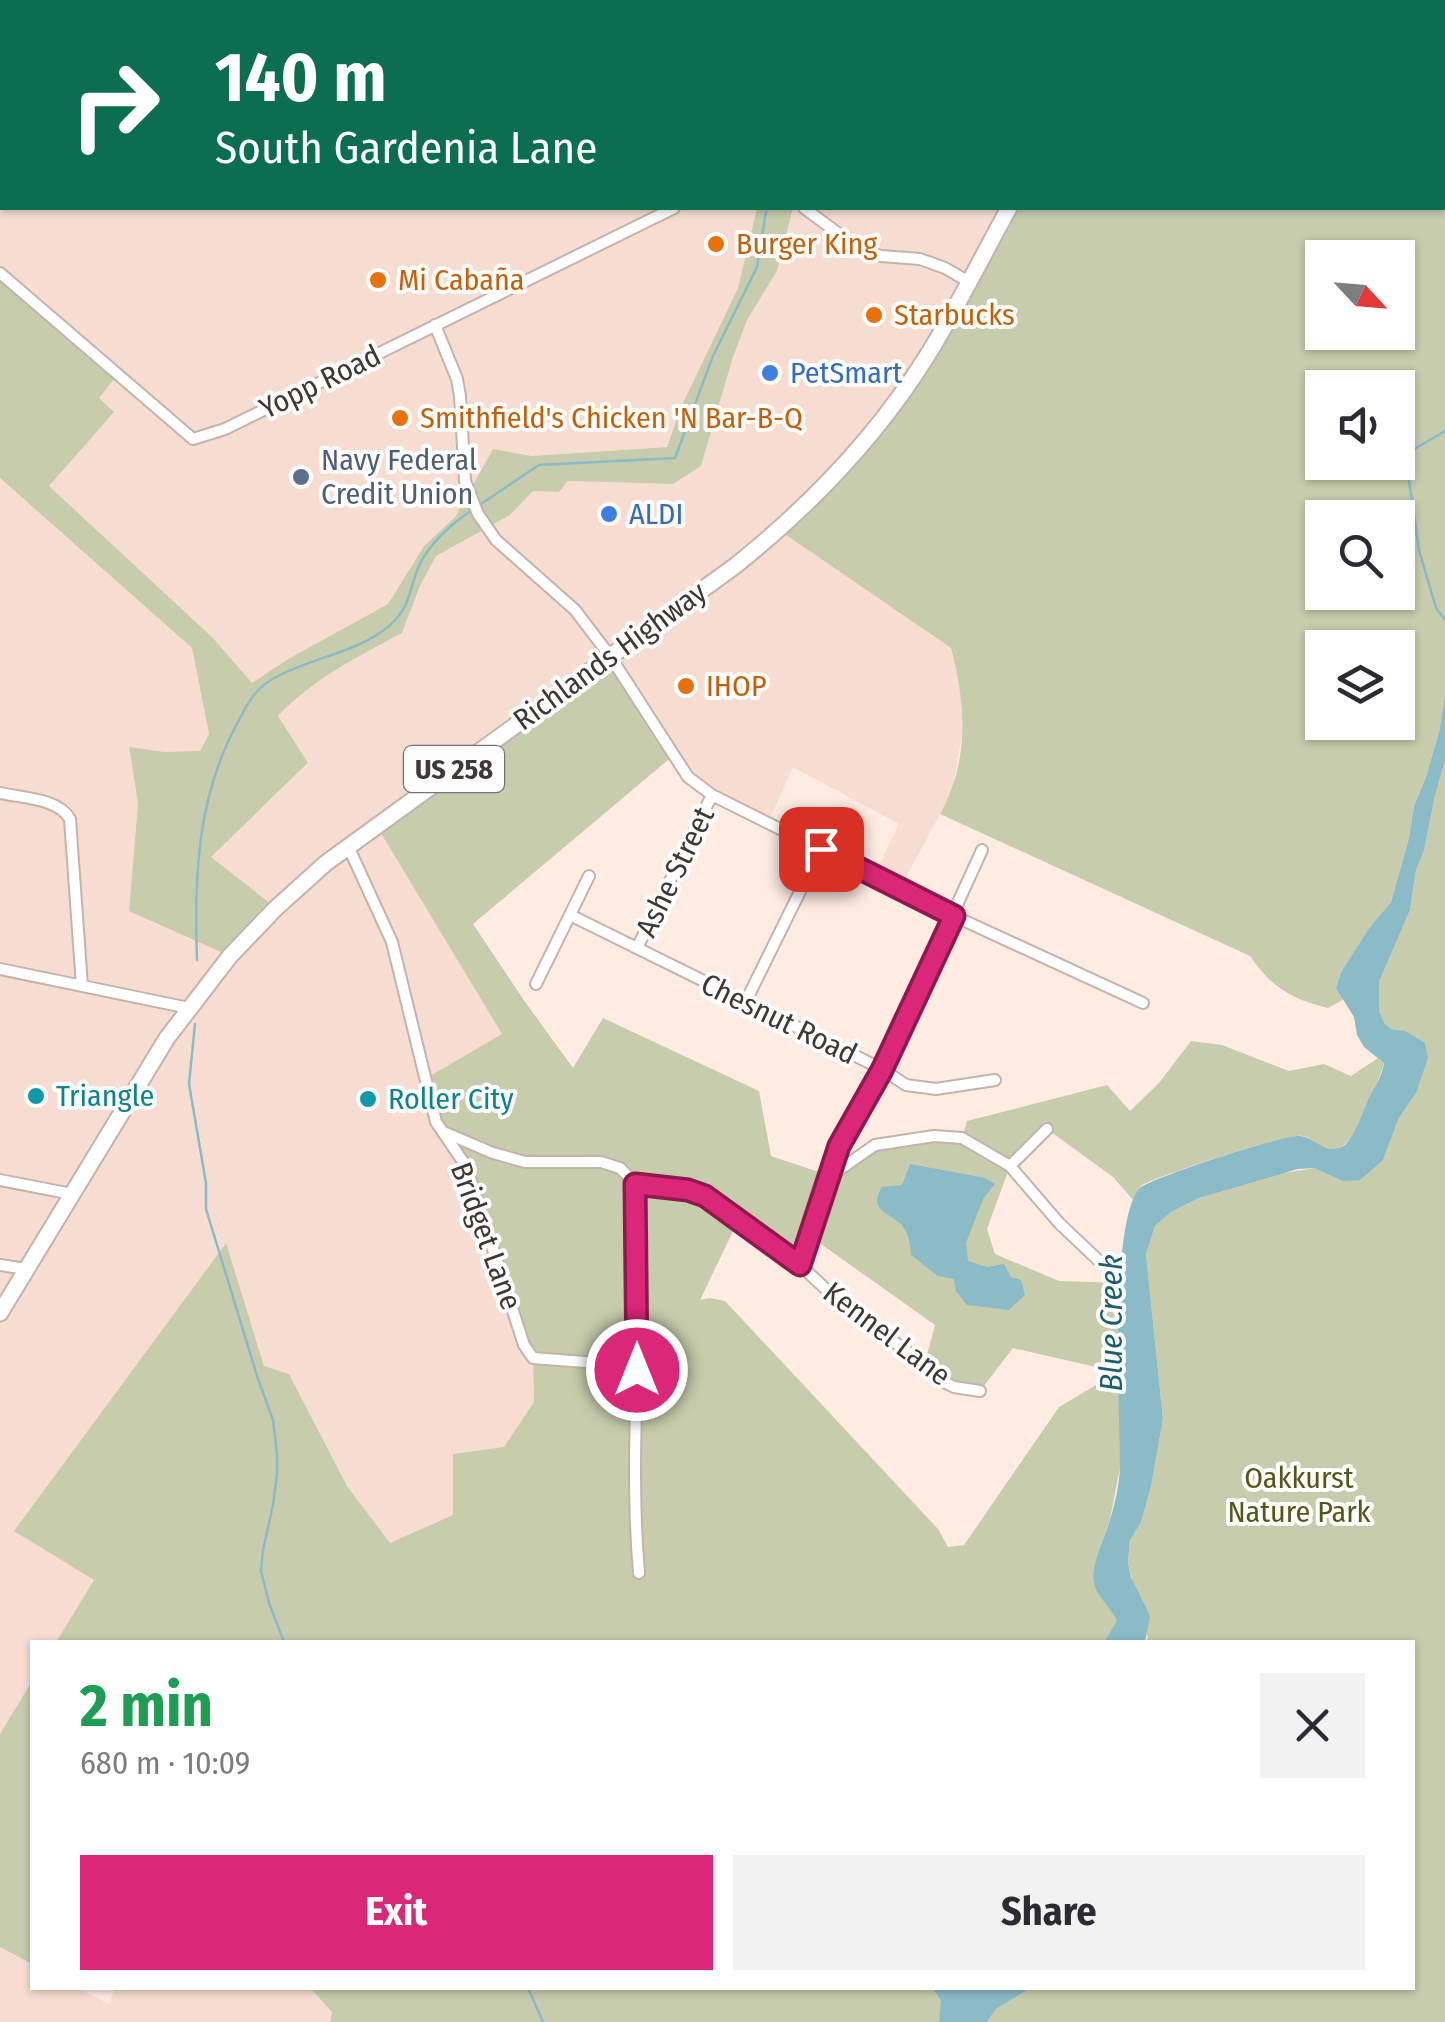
<!DOCTYPE html>
<html lang="en">
<head>
<meta charset="utf-8">
<style>
  :root { --surface:#fff; --page:#f2f2f3; --text:#2b2b33; --muted:#7c7c81; --accent:#db2777 }
  body { margin:0; font-family:"Fira Sans Condensed",sans-serif; background:var(--page); color:var(--text); height:100vh; display:flex; flex-direction:column; font-size:38px; white-space:nowrap }
  * { box-sizing:border-box; margin:0 }
  p { font-size:32px; color:var(--muted) }
  .icon { flex:none; width:55px; height:55px; fill:none; stroke:currentColor; stroke-width:2; stroke-linecap:round; stroke-linejoin:round }
  .map { position:relative; flex:1; overflow:hidden }
  .details { position:absolute; left:30px; top:1640px; width:1385px; height:350px; display:flex; flex-direction:column; background:var(--surface); border-radius:0px; box-shadow:0 2px 8px #0004 }
  .details>* { flex:none }
  .banner { position:absolute; left:0px; top:0px; width:1445px; height:210px; box-shadow:0 2px 8px #0004; background:#0b6e4f; color:#fff; overflow:hidden }
  .needle { width:65px; rotate:116deg }
  .tools { position:absolute; left:1305px; top:240px; display:grid; gap:20px }
  .tools a { display:grid; place-items:center; width:110px; height:110px; border-radius:0px; background:var(--surface); box-shadow:0 2px 8px #0004; font-size:50px }
  .pin { position:absolute; display:grid; place-items:center; width:85px; height:85px; color:#fff; margin:-42px; border-radius:20px; box-shadow:0 5px 15px #0006 }
  .me { position:absolute; width:110px; margin:-55px; rotate:0deg; stroke-linejoin:round; filter:drop-shadow(0 0 8px #0008) }
  .turn { display:flex; align-items:center; gap:35px; height:210px; padding:0 50px; font-size:45px }
  .turn .icon { width:130px; height:130px; stroke-width:2.5 }
  .turn b { display:block; font-size:70px; line-height:85px }
  .round { display:grid; place-items:center; flex:none; width:105px; height:105px; border-radius:0px; background:var(--page) }
  .overview { display:flex; align-items:center; justify-content:space-between; height:170px; padding:0 50px }
  h1 { font-size:60px; font-weight:700; line-height:75px; color:#1e9e55 }
  .button { display:flex; gap:20px; margin-top:auto; padding:20px 50px }
  .button a { flex:1; height:115px; border-radius:0px; background:var(--accent); color:#fff; font-size:40px; font-weight:700; line-height:115px; text-align:center }
  .button a+a { background:var(--page); color:var(--text) }
  .map>svg:first-child { display:block }
  .built { fill:#f7ddd1 }
  .green { fill:#c7ccad; fill-rule:evenodd }
  .water { fill:#8abbc7 }
  .lines { fill:none; stroke-linecap:round; stroke-linejoin:round }
  .stream { stroke:#8abbc7; stroke-width:2.5 }
  .minor-casing { stroke:#c4b3ab; stroke-width:14 }
  .primary-casing { stroke:#c4b3ab; stroke-width:19 }
  .motorway-casing { stroke:#c4b3ab; stroke-width:21 }
  .minor { stroke:#fff; stroke-width:10 }
  .primary { stroke:#fff; stroke-width:15 }
  .motorway { stroke:#fff; stroke-width:18 }
  .route-casing { stroke:#8e194d; stroke-width:25 }
  .route { stroke:#db2777; stroke-width:18 }
  .food-dot { fill:#e8710a; stroke:#fdfdfd; stroke-width:4 }
  .shop-dot { fill:#3f7fe0; stroke:#fdfdfd; stroke-width:4 }
  .service-dot { fill:#5c6f8a; stroke:#fdfdfd; stroke-width:4 }
  .culture-dot { fill:#0f9aa8; stroke:#fdfdfd; stroke-width:4 }
  .labels { text-anchor:middle; stroke-width:8; stroke-linejoin:round; paint-order:stroke }
  .shield { fill:#fdfdfd; stroke:#787371; stroke-width:2.5 }
  .shield-label { font-size:28px; font-weight:bold; fill:#3f3835 }
  .food-label { font-size:30px; fill:#c56008; stroke:#fdfdfd; text-anchor:start }
  .shop-label { font-size:30px; fill:#366cbe; stroke:#fdfdfd; text-anchor:start }
  .street-label { font-size:30px; fill:#3f3835; stroke:#fdfdfd }
  .service-label { font-size:30px; fill:#4e5e75; stroke:#fdfdfd; text-anchor:start }
  .culture-label { font-size:30px; fill:#0d838f; stroke:#fdfdfd; text-anchor:start }
  .park-label { font-size:30px; fill:#53581a; stroke:#fdfdfd }
  .water-label { font-size:32px; font-style:italic; fill:#1d5e6c; stroke:#fdfdfd }
</style>
</head>
<body>
<div class="map">
<svg width="1445" height="2022" viewBox="0 0 1445 2022">
  <rect width="100%" height="100%" fill="#feece3"/>
  <path class="built" d="M55 0H732L731 2H50Z
    M790 0H954V2H784Z
    M961 0H1121L1119 2H959Z
    M2 26V208H757L738 288 681 407 667 447 532 456 493 449 455 517 424 546 388 604 288 659 251 684 213 638 0 442V27Z
    M793 208H1009L902 392 779 529 951 648 961 690 963 729 952 792 900 888 874 876 899 824 793 767 768 823 688 777 610 656 377 826 502 1034 466 1166 533 1358 534 1402 504 1448 453 1515 390 1544 347 1486 289 1374 264 1366 225 1244 15 1530 94 1580 56 1642H32V1681L0 1734V478L192 648 209 734 199 752H165L129 748 138 802 129 911 211 857 308 764 278 716 298 695 341 665 402 633 420 586 436 556 510 515 533 491 558 492 568 481 673 484 701 466 733 357 747 320 777 271Z
    M0 1947 32 1964V1988H77L109 2004 115 1988H310L333 2012 330 2022H0Z"/>
  <path class="green" d="M1121 0H1445V695L1439 732 1426 777 1414 806 1409 838 1391 902 1369 928 1341 972 1336 988 1344 999 1328 1008C1291 999 1272 988 1250 956L940 814C970 759 966 706 951 648L779 530 877 426 1009 208H1442V2H1119ZM1322 258H1398V332H1322ZM1322 388H1398V462H1322ZM1322 518H1398V592H1322ZM1322 648H1398V722H1322Z
    M757 208H793L777 271 747 320 733 357 701 466 673 484 568 481 559 492 533 491 510 515 436 556 420 586 402 633C357 657 313 679 278 716L308 763 211 857 276 908 230 956 129 911 138 803 129 747 165 752 200 751 209 734 192 648 0 478V273L118 374 99 398 114 412 49 486 213 638 252 683 288 659 388 604 424 546 455 517 493 449 532 456 667 447 681 407 738 288Z
    M610 656 674 755 473 924 523 999 573 1068 603 1018 759 1091 771 1156 831 1176 875 1145 962 1138 967 1121 1107 1085 1130 1111 1159 1083 1191 1041 1222 1045 1289 1071 1324 1064 1351 1076 1378 1058 1384 1063C1382 1074 1356 1131 1350 1140 1348 1142 1340 1148 1337 1149 1323 1154 1315 1138 1303 1136 1290 1133 1152 1177 1141 1186 1138 1190 1136 1195 1133 1200L1113 1177 1047 1129 1010 1166 987 1229 995 1254 1059 1281 1120 1283V1468L1110 1519 1095 1567 1096 1588 1113 1611 1118 1621 1104 1642H56L94 1580 14 1531 226 1243 264 1366 289 1374 347 1486 390 1543 453 1515V1454L504 1447 534 1402 533 1358 466 1166 445 1133 425 1079 502 1034 376 825ZM738 1221 800 1265 811 1237 935 1325 924 1366 954 1387 980 1391 1013 1348 1118 1372 1059 1407 964 1545 948 1547 938 1529 725 1301 710 1298 700 1300Z
    M1445 760V2022H987L996 2009 1031 1988H1412V1642H1145L1148 1638 1128 1563 1130 1539 1141 1522 1151 1487 1163 1419 1146 1254 1155 1226 1171 1212 1199 1198 1272 1175 1314 1168 1342 1181 1383 1160 1399 1118 1416 1093 1405 1031 1392 1029 1385 1024 1379 1011V982L1410 910 1416 870 1424 851 1434 800Z
    M32 1681V1964L0 1947V1734Z
    M310 1988H945L939 2022H330L332 2012Z"/>
  <path class="water" d="M1445 695V760L1434 800 1424 851 1416 870 1410 910 1379 982V1011L1385 1024 1392 1029 1405 1031 1425 1043 1428 1058 1416 1093 1399 1118 1383 1160 1360 1180 1342 1181 1314 1168 1298 1169 1199 1198 1171 1212 1155 1226 1146 1254 1163 1419 1151 1487 1141 1522 1130 1540 1128 1563 1131 1577 1150 1616 1145 1642H1104L1117 1621C1112 1608 1096 1596 1094 1583 1091 1567 1101 1547 1106 1532 1113 1512 1120 1486 1120 1465 1120 1414 1109 1221 1140 1188 1150 1178 1280 1136 1298 1136 1313 1135 1323 1154 1339 1148 1343 1147 1348 1143 1350 1139 1358 1127 1363 1111 1369 1098 1375 1086 1382 1077 1384 1063L1364 1047 1357 1035 1354 1017 1336 988 1341 972 1369 928 1391 902 1409 838 1414 806 1426 777 1439 732Z
    M910 1164 985 1178 995 1184 983 1199 966 1243 968 1261 987 1267 1004 1264 1011 1277 1021 1280 1025 1295 1009 1310 967 1305 956 1291 954 1279 938 1276 911 1255C910 1243 909 1233 901 1224 888 1212 868 1210 882 1187L902 1185Z
    M932 1988H1031L996 2009 987 2022H939L941 2000Z"/>
  <g class="lines">
    <path class="stream" d="M1445 431 1413 450 1407 467 1419 550 1436 608 1445 620
      M478 506 539 465 675 458 713 356 757 267 766 212
      M197 960C194 877 197 796 238 722 246 706 255 689 271 680 307 658 356 654 389 626 412 606 408 590 419 566 428 545 452 523 471 511
      M195 1024 189 1084 206 1183V1209L258 1379 273 1420 277 1454V1474L273 1505 263 1550 261 1571 269 1603 284 1642
      M528 1988 543 2022"/>
    <g class="minor-casing">
      <path id="minor" d="M804 208 858 248 881 256 920 259 945 268 969 282
        M0 273 193 439 225 429 674 208
        M435 325 457 379 460 396 465 481 478 514 496 540 575 610 610 656 688 777 712 795 954 916 1143 1003
        M0 793C22 798 58 798 70 819L82 986
        M348 846 392 942 436 1122 466 1166 524 1345 533 1358 624 1365 637 1370
        M570 915 882 1069 906 1085 936 1089 995 1080
        M637 948 712 795
        M0 969 189 1008
        M536 984 589 876
        M745 1003 821 849
        M446 1133 493 1153 525 1162H601L620 1168 635 1183C636 1246 639 1308 637 1370 635 1439 633 1505 639 1573
        M1010 1166 1047 1129
        M832 1175 875 1145 934 1136 962 1138 1010 1166 1059 1223 1098 1260
        M0 1180 72 1194
        M635 1183 688 1190 705 1196 800 1265 845 1307 911 1354 937 1379 954 1387 980 1391
        M0 1265 26 1269
        M800 1265 839 1146 882 1069 982 850"/>
    </g>
    <g class="primary-casing">
      <path id="primary" d="M1119 2 1121 0
        M0 1313 167 1038 230 956 276 908 326 863 735 566C810 506 876 438 927 356 957 308 982 257 1009 208"/>
    </g>
    <g class="motorway-casing">
      <path id="motorway" d="M50 2 55 0
        M0 27 2 26"/>
    </g>
    <use href="#minor" class="minor"/>
    <use href="#primary" class="primary"/>
    <use href="#motorway" class="motorway"/>
  </g>
  <g class="lines">
    <g class="route-casing">
      <path id="route" d="M637 1370 635 1184 688 1190 705 1196 800 1265 839 1146 882 1070 954 916 821 849"/>
    </g>
    <use href="#route" class="route"/>
  </g>
  <g class="food-dot">
    <circle cx="716" cy="244" r="10"/>
    <circle cx="378" cy="280" r="10"/>
    <circle cx="874" cy="315" r="10"/>
    <circle cx="400" cy="418" r="10"/>
    <circle cx="686" cy="686" r="10"/>
  </g>
  <g class="shop-dot">
    <circle cx="770" cy="373" r="10"/>
    <circle cx="609" cy="514" r="10"/>
  </g>
  <circle class="service-dot" cx="301" cy="477" r="10"/>
  <g class="culture-dot">
    <circle cx="36" cy="1096" r="10"/>
    <circle cx="368" cy="1099" r="10"/>
  </g>
  <g class="labels">
    <rect class="shield" x="404" y="746" width="100" height="46" rx="8"/>
    <g class="shield-label">
      <text x="454" y="779">US 258</text>
    </g>
    <g class="food-label">
      <text x="736" y="254">Burger King</text>
      <text x="398" y="290">Mi Cabaña</text>
      <text x="894" y="325">Starbucks</text>
      <text x="420" y="428">Smithfield's Chicken 'N Bar-B-Q</text>
      <text x="706" y="696">IHOP</text>
    </g>
    <g class="shop-label">
      <text x="790" y="383">PetSmart</text>
      <text x="629" y="524">ALDI</text>
    </g>
    <g class="street-label">
      <text transform="translate(320 382) rotate(-26)" y="10">Yopp Road</text>
      <text transform="translate(610 656) rotate(-36)" y="10">Richlands Highway</text>
      <text transform="translate(675 872) rotate(-64)" y="10">Ashe Street</text>
      <text transform="translate(779 1019) rotate(26)" y="10">Chesnut Road</text>
      <text transform="translate(486 1236) rotate(70)" y="10">Bridget Lane</text>
      <text transform="translate(887 1334) rotate(37)" y="10">Kennel Lane</text>
    </g>
    <g class="service-label">
      <text x="321" y="470">Navy Federal<tspan x="321" dy="34">Credit Union</tspan></text>
    </g>
    <g class="culture-label">
      <text x="56" y="1106">Triangle</text>
      <text x="388" y="1109">Roller City</text>
    </g>
    <g class="park-label">
      <text x="1299" y="1488">Oakkurst<tspan x="1299" dy="34">Nature Park</tspan></text>
    </g>
    <g class="water-label">
      <text transform="translate(1111 1323) rotate(-90)" y="11">Blue Creek</text>
    </g>
  </g>
</svg>
<div class="tools">
<a><svg class="needle" viewBox="-14 -14 28 28"><path d="M0-13l5 13h-10z" fill="#e53935"/><path d="M0 13l5-13h-10z" fill="#7c7c81"/></svg></a>
<a><svg class="icon" aria-label="sound" viewBox="0 0 24 24"><path d="M4 9h4l5-4v14l-5-4H4zM17 9q2 3 0 6"/></svg></a>
<a><svg class="icon" aria-label="search" viewBox="0 0 24 24"><circle cx="10" cy="10" r="6"/><path d="M15 15l6 6"/></svg></a>
<a><svg class="icon" aria-label="layers" viewBox="0 0 24 24"><path d="M12 4l9 5-9 5-9-5zM3 14l9 5 9-5"/></svg></a>
</div>
<div class="pin" style="left:821px;top:849px;background:#d93025"><svg class="icon" aria-label="arrive" viewBox="0 0 24 24"><path d="M6 21V4h12l-3 4 3 4H6"/></svg></div>
<svg class="me" style="left:637px;top:1370px" viewBox="-20 -20 40 40"><circle r="17" fill="#db2777" stroke="#fff" stroke-width="3"/><path d="M0-11L8 9 0 5-8 9z" fill="#fff"/></svg>
<div class="banner">
<div class="turn"><svg class="icon" aria-label="right" viewBox="0 0 24 24"><path d="M7 20v-9h11M14 6l5 5-5 5"/></svg><div><b>140 m</b>South Gardenia Lane</div></div>
</div>
<section class="details">
<div class="overview"><div><h1>2 min</h1><p>680 m · 10:09</p></div><a class="round"><svg class="icon" aria-label="close" viewBox="0 0 24 24"><path d="M6 6l12 12M18 6L6 18"/></svg></a></div>
<div class="button"><a>Exit</a><a>Share</a></div>
</section>
</div>
</body>
</html>
